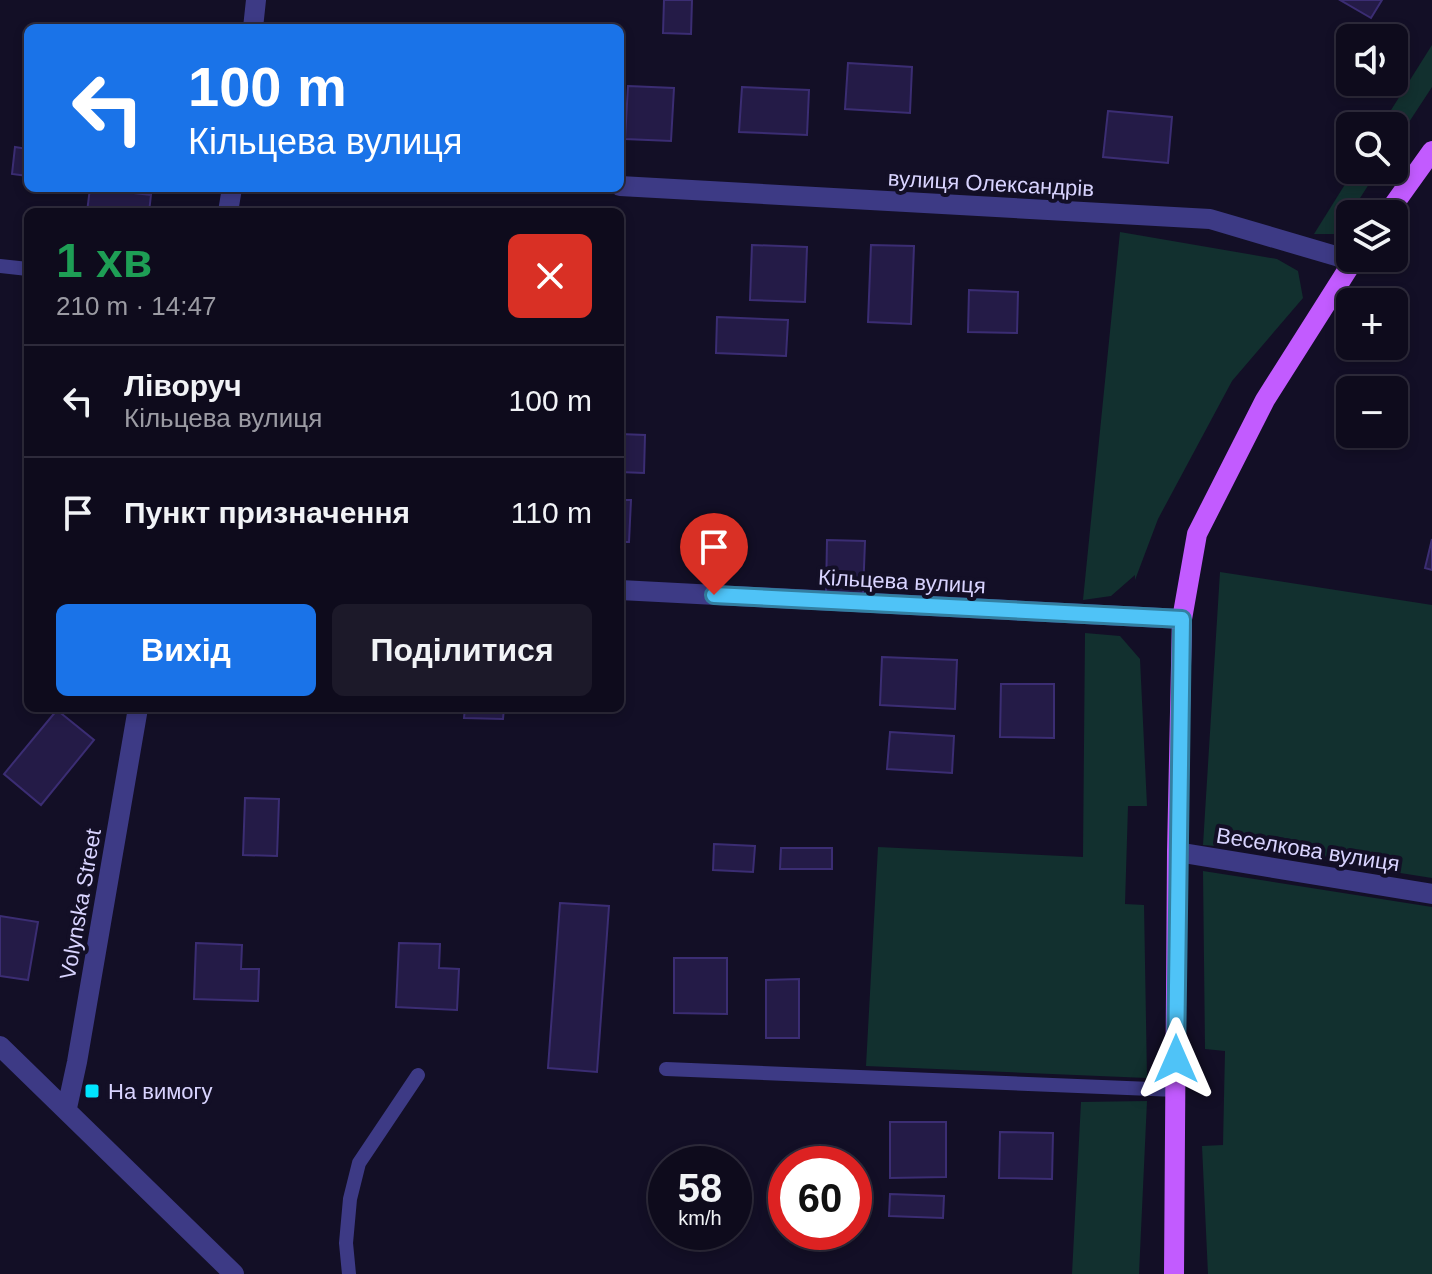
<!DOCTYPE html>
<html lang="uk">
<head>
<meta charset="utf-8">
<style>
  :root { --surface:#0e0b1c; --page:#1c1929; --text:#f1f3f6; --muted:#9b9ba3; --line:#2e2b3b; --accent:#1a73e8 }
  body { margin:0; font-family:Arial,sans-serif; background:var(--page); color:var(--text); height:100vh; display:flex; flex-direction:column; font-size:30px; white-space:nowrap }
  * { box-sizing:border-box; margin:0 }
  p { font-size:26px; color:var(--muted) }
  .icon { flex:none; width:44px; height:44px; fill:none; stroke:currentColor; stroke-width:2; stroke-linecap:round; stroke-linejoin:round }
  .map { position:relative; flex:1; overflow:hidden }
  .details { position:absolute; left:24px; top:208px; width:600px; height:504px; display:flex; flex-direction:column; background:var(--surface); border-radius:12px; box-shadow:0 4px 12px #0003,0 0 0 2px var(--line) }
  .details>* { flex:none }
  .hud { position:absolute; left:24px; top:24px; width:600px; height:168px; border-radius:12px; box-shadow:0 4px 12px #0003,0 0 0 2px var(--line); background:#1a73e8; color:#fff; overflow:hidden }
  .tools { position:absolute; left:1336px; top:24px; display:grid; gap:16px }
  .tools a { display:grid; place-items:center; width:72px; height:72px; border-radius:12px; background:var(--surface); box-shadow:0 4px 12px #0003,0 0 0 2px var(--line); font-size:40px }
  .speed { position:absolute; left:648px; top:1146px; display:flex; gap:16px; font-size:40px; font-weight:700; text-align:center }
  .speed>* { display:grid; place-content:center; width:104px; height:104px; border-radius:50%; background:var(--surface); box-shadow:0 4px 12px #0003,0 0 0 2px var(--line); line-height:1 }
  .speed small { font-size:20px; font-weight:400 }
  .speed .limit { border:12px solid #d22; background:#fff; color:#111 }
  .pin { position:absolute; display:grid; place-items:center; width:68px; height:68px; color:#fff; margin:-82px -34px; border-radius:50% 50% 50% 0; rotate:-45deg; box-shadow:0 0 8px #0007 }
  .pin .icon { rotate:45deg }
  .me { position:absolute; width:88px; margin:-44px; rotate:0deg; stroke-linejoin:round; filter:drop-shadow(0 0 6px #0008) }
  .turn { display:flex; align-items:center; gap:28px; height:168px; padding:0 32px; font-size:36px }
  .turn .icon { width:104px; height:104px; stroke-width:2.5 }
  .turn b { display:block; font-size:56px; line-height:68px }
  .round { display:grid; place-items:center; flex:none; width:84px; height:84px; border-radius:12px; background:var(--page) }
  .overview { display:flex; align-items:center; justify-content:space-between; height:136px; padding:0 32px }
  h1 { font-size:48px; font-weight:700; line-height:60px; color:#1e9e55 }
  .cta { display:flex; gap:16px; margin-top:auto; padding:16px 32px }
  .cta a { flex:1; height:92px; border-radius:12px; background:var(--accent); color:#fff; font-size:32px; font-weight:700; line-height:92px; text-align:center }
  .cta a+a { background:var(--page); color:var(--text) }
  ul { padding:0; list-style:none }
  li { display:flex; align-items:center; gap:24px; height:112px; padding:0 32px; border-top:2px solid var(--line) }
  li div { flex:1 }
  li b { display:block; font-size:30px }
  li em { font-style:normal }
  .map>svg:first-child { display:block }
  .green { fill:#12302f }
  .building { fill:#241b47; stroke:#3b2d73; stroke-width:2 }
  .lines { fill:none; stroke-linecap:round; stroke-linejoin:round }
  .lane { stroke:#3d3a85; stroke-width:14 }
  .street { stroke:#3d3a85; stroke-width:20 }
  .primary { stroke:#c25bff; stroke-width:20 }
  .route-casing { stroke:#337fa1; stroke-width:20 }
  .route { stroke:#4fc3f7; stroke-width:14 }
  .poi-dot { fill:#00e5ff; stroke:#130f26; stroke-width:3 }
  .labels { text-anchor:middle; stroke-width:8; stroke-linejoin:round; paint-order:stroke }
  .street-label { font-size:22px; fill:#d9d4ff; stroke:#130f26 }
  .poi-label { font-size:22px; fill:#d9d4ff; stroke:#130f26; text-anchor:start }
</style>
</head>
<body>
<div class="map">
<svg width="1432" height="1274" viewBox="0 0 1432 1274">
  <rect width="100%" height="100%" fill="#130f26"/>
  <path class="green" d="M1432 45V87L1394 145V126H1381Z
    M1354 170H1378L1337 234H1314Z
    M1120 232 1277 259 1298 271 1303 298 1232 381 1158 519 1135 580V575L1111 596 1083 600Z
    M1220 572 1432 605V878L1241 848 1203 845Z
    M1085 633 1120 636 1140 659 1147 806H1128L1125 904 1144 905 1147 1078 866 1066 878 847 1083 857Z
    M1203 871 1432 907V1274H1208L1202 1146 1223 1145 1225 1051 1205 1049Z
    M1147 1101 1139 1274H1072L1081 1102Z"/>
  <path class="building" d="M664 0H692L691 34 663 33Z
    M1340 0H1382L1371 18Z
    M848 63 912 67 910 113 845 109Z
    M628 86 674 88 671 141 625 139Z
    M742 87 809 90 807 135 739 132Z
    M1108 111 1172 117 1168 163 1103 157Z
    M15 147 28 149V176L12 174Z
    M90 188 151 195 149 212H87Z
    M752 245 807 247 805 302 750 300Z
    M871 245 914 246 911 324 868 322Z
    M969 290 1018 292 1017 333 968 332Z
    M717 317 788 320 786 356 716 353Z
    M620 434 645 435 644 473 620 472Z
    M620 500H631L629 542H620Z
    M1432 539V570L1425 568Z
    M827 540 865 541 863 594H826Z
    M882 657 957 660 955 709 880 705Z
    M1001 684H1054V738L1000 737Z
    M465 708H504L503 719 464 718Z
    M57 710 94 740 41 805 4 774Z
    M890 732 954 736 952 773 887 769Z
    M245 798 279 799 277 856 243 855Z
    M714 844 755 846 753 872 713 870Z
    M781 848H832V869H780Z
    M560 903 609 906 597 1072 548 1068Z
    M0 916 38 922 28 980 0 976Z
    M196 943 242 945 241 969H259L258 1001 194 999Z
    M399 943 440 944 439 968 459 969 457 1010 396 1007Z
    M674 958H727V1014L674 1013Z
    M799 979V1038H766V980Z
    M890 1122H946V1177L890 1178Z
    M1000 1132 1053 1133 1052 1179 999 1178Z
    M890 1194 944 1196 943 1218 889 1216Z"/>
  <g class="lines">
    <path class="lane" d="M0 266 28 269
      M666 1069 1176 1090
      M349 1274 346 1243 350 1199 359 1163 418 1075"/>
    <path class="street" d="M253 28 256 0
      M620 186 1210 219 1353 261
      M228 212 232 188
      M620 590 1182 619
      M1177 852 1432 894
      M0 1046 234 1274
      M67 1108 77 1062 138 708"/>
    <path class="primary" d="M1387 214 1432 151
      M1174 1274 1177 852 1182 619 1197 534 1265 400 1355 258"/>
  </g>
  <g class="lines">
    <g class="route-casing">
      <path id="route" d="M714 595 1182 619 1176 1059"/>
    </g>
    <use href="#route" class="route"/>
  </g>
  <rect class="poi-dot" x="84" y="1083" width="16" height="16" rx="4"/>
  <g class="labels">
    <g class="street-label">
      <text transform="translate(991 183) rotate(3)" y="8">вулиця Олександрів</text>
      <text transform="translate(902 581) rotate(3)" y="8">Кільцева вулиця</text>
      <text transform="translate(1308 849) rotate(9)" y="8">Веселкова вулиця</text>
      <text transform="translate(80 904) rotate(-80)" y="8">Volynska Street</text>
    </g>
    <g class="poi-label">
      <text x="108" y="1099">На вимогу</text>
    </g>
  </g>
</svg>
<div class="tools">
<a><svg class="icon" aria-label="sound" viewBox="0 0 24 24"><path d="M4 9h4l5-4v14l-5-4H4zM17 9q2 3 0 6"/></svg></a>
<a><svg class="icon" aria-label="search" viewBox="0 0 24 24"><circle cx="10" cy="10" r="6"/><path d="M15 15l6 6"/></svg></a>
<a><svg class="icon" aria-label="layers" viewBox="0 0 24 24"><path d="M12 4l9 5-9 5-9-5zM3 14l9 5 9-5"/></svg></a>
<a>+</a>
<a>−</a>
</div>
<div class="speed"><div>58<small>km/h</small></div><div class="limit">60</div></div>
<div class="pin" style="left:714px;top:595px;background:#d93025"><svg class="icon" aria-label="arrive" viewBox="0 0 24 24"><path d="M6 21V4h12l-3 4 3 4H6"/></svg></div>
<svg class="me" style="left:1176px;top:1059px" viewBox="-20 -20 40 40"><path d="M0-17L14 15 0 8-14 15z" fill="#4fc3f7" stroke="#fff" stroke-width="4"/></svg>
<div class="hud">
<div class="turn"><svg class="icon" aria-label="left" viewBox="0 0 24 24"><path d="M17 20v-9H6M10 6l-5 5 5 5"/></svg><div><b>100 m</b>Кільцева вулиця</div></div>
</div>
<section class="details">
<div class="overview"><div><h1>1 хв</h1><p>210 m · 14:47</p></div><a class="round" style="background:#d93025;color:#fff"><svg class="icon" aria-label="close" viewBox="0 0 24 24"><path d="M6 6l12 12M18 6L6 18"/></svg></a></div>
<ul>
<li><svg class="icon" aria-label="left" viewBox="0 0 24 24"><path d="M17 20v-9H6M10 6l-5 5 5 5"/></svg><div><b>Ліворуч</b><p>Кільцева вулиця</p></div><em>100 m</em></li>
<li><svg class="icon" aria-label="arrive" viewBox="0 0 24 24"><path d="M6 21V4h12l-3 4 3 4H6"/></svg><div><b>Пункт призначення</b></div><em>110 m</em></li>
</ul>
<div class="cta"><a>Вихід</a><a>Поділитися</a></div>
</section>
</div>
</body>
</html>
